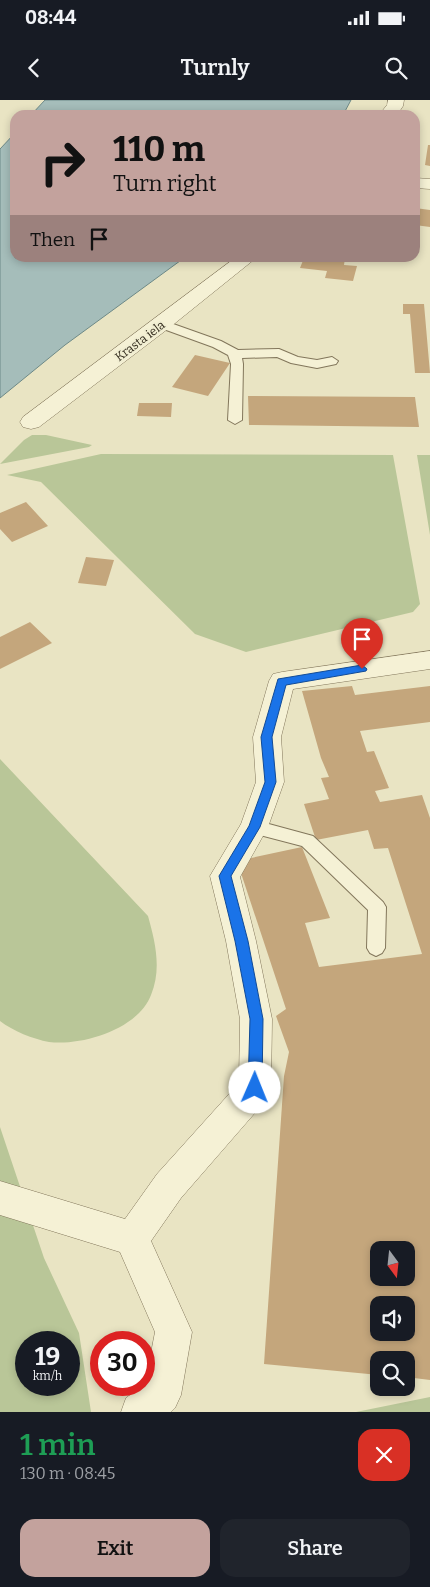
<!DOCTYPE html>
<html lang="en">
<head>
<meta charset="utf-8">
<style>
  :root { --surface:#171b24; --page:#20242c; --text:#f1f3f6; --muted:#9ea1a6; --accent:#c3a29d }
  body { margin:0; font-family:Bitter,serif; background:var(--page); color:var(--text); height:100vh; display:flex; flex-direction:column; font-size:19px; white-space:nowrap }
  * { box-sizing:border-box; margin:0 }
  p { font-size:16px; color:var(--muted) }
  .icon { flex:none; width:28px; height:28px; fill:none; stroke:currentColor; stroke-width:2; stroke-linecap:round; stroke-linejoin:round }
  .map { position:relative; height:1312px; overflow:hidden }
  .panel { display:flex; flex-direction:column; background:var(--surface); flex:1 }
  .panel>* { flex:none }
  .guide { position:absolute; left:10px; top:10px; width:410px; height:152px; border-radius:15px; box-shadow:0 2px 8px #0003; background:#c3a29d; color:#111; overflow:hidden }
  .needle { width:32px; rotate:165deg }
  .controls { position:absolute; left:370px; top:1141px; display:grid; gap:10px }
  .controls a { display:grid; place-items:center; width:45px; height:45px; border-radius:10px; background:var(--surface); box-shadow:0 2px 8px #0003; font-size:25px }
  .speed { position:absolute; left:15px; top:1231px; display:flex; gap:10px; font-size:25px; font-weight:700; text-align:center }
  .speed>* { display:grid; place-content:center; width:65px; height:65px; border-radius:50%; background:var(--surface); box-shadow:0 2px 8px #0003; line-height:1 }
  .speed small { font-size:12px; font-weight:400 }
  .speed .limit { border:8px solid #d22; background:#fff; color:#111 }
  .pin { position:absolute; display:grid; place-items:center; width:42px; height:42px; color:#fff; margin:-51px -21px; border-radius:50% 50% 50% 0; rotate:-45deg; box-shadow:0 0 5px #0007 }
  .pin .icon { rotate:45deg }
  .me { position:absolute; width:55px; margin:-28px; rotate:1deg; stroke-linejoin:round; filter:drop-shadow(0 0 4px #0008) }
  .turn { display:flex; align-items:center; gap:18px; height:105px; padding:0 20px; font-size:22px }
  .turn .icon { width:65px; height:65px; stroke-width:2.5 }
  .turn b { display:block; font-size:35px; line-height:42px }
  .then { display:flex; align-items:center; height:48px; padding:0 20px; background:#0003; gap:10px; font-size:19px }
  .round { display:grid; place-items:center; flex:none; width:52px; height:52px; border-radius:15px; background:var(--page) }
  .headline { display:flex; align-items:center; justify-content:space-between; height:85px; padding:0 20px }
  h1 { font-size:30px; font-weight:600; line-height:38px; color:#1e9e55 }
  .primary-button { display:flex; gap:10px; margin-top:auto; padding:10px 20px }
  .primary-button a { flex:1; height:58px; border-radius:15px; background:var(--accent); color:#111; font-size:20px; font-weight:600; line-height:58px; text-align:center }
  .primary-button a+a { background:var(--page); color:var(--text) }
  .status { display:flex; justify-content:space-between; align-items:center; height:35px; padding:0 25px; background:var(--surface); direction:ltr }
  .status svg { height:14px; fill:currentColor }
  header { display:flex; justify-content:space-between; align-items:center; height:65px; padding:0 20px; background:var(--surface); font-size:22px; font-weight:600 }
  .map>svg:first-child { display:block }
  .green { fill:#b9c698; fill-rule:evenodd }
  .water { fill:#a5bdba; stroke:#6d8987 }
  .building { fill:#c4a67c; fill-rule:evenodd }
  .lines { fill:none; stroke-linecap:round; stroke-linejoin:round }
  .service-casing { stroke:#82765b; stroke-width:2 }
  .minor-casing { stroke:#82765b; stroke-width:1 }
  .service { fill:#f5f1d5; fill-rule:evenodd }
  .minor { fill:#f5f1d5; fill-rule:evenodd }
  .route { fill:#1a73e8; stroke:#114b97 }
  .labels { text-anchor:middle; stroke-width:4; stroke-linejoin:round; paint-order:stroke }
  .far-street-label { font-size:12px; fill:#332c1e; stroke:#f1eed2 }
</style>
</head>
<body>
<div class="status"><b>08:44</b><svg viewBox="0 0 49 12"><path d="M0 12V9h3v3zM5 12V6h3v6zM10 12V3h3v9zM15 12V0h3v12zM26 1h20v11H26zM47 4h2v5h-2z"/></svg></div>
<header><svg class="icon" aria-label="back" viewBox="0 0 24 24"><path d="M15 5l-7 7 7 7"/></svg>Turnly<svg class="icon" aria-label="search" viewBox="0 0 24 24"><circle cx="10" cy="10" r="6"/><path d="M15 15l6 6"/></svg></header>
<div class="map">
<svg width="430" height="1312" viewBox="0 0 430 1312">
  <rect width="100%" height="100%" fill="#e9e4c3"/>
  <path class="green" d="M32 335H46L92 345 89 347 0 364 24 340Z
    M101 354 393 355 420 504 413 512 246 552 195 534 41 382 7 375Z
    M417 355H430V435Z
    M0 659 148 816C155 841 162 869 151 895 138 929 83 946 49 942 33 939 13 931 0 921Z
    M0 1027 44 1158 79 1233 91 1312H0ZM26 1242H69V1285H26Z
    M430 1297V1312H356Z"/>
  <path class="water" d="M45 0H351L343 15H31Z
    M15 33V158H184L65 245 0 298V49Z"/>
  <path class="building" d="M428 45H430V66L425 65Z
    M415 108 430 110V127L415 125Z
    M304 158H345L344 165 357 166 353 181 325 178 327 171 300 168Z
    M403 204H424L430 273H415L410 214H403Z
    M195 255 230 263 208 296 172 287Z
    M248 296 415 297 419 327 249 325Z
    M139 303H172L171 317 137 316Z
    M26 402 48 426 12 442 0 429V413Z
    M86 457 114 460 106 486 78 483Z
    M30 522 52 543 0 569V537Z
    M352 586 355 595 430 586V622L360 631 367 652 374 651 389 688 375 691 380 702 422 695 430 718V1280L406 1277V1260H379V1275L264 1264 284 976 289 952 276 916 286 909 237 761 302 747 330 818 305 823 319 867 422 854 388 748 374 749 368 730 316 740 304 704 329 699 321 678 329 677 321 658 302 591ZM379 1150H406V1178H379ZM379 1205H406V1232H379Z"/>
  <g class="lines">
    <g class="service-casing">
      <path id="service" d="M162 220 221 241 238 250 279 249 298 257 317 260 332 257 338 261 336 264 317 268 291 263 277 257 242 258 243 264 242 320 235 324 228 320 231 264 228 255 213 247 158 227 156 224Z
        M254 720 313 736 383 802 386 807 385 848 382 853 376 856 370 853 367 848 368 810 302 746 248 732 246 727 248 722Z"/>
    </g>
    <g class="minor-casing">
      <path id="minor" d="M388 0H404L403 6 397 15H379L387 5Z
        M415 78 430 79V89L415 88Z
        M235 158H256L169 228 39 327 31 329 23 327 20 322 23 317Z
        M430 551V569L293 589 281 637 284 682 268 727 240 777 256 841 272 919 271 988 267 999 181 1098 151 1141 192 1232 181 1295 175 1308 171 1312H121L126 1298 145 1284 155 1232 120 1152 0 1115V1081L125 1119 157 1074 239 983 240 919 226 841 210 776 241 724 256 682 253 637 269 581 273 574 282 572Z"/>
    </g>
    <use href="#service" class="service"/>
    <use href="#minor" class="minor"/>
  </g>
  <path class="route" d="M362 565 367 569 366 571 286 585 272 637 276 682 260 727 231 776 248 841 263 919 262 988 260 992 255 994 250 992 248 988 250 919 235 841 219 776 249 726 265 682 261 637 278 579Z"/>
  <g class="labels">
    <g class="far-street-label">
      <text transform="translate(140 241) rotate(-37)" y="4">Krasta iela</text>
    </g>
  </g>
</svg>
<div class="controls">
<a><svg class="needle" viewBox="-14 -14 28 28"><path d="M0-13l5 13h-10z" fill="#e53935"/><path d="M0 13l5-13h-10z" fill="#9ea1a6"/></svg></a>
<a><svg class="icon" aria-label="sound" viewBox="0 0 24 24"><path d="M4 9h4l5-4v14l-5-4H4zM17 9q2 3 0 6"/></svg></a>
<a><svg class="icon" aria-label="search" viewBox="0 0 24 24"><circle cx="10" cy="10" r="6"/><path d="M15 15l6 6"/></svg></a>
</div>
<div class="speed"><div>19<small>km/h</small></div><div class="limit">30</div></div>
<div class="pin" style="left:362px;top:569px;background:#d93025"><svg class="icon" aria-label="arrive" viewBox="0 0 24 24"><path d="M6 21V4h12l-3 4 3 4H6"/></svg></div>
<svg class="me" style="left:255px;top:988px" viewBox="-20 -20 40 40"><circle r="19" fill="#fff"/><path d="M0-13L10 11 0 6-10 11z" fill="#1a73e8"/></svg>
<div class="guide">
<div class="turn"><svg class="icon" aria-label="right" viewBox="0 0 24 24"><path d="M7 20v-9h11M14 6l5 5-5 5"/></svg><div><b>110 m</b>Turn right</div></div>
<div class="then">Then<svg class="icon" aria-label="arrive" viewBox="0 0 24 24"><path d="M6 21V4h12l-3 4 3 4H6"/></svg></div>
</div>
</div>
<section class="panel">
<div class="headline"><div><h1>1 min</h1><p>130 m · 08:45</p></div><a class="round" style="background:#d93025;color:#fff"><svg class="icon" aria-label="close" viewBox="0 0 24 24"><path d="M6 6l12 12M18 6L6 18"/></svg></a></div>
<div class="primary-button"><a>Exit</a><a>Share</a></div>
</section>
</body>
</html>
